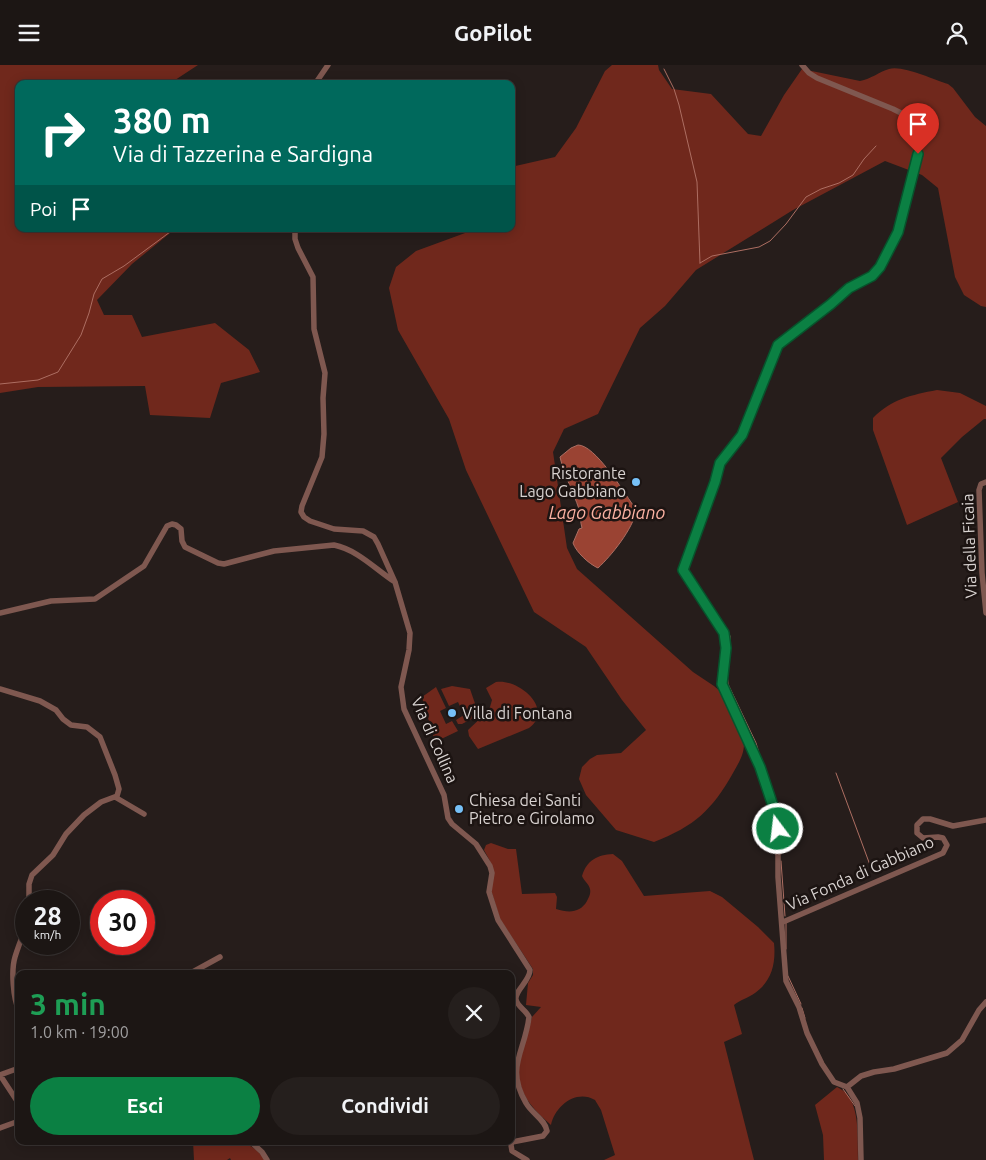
<!DOCTYPE html>
<html lang="it">
<head>
<meta charset="utf-8">
<style>
  :root { --surface:#1c1614; --page:#251f1d; --text:#f1f3f6; --muted:#a09fa0; --line:#3a3534; --accent:#0b8043 }
  body { margin:0; font-family:Ubuntu,sans-serif; background:var(--page); color:var(--text); height:100vh; display:flex; flex-direction:column; font-size:19px; white-space:nowrap }
  * { box-sizing:border-box; margin:0 }
  p { font-size:16px; color:var(--muted) }
  .icon { flex:none; width:28px; height:28px; fill:none; stroke:currentColor; stroke-width:2; stroke-linecap:round; stroke-linejoin:round }
  .map { position:relative; flex:1; overflow:hidden }
  .drawer { position:absolute; left:15px; top:905px; width:500px; height:175px; display:flex; flex-direction:column; background:var(--surface); border-radius:10px; box-shadow:0 2px 12px #0003,0 0 0 1px var(--line) }
  .drawer>* { flex:none }
  .banner { position:absolute; left:15px; top:15px; width:500px; height:152px; border-radius:10px; box-shadow:0 2px 12px #0003,0 0 0 1px var(--line); background:#00695c; color:#fff; overflow:hidden }
  .speed { position:absolute; left:15px; top:825px; display:flex; gap:10px; font-size:25px; font-weight:700; text-align:center }
  .speed>* { display:grid; place-content:center; width:65px; height:65px; border-radius:50%; background:var(--surface); box-shadow:0 2px 12px #0003,0 0 0 1px var(--line); line-height:1 }
  .speed small { font-size:12px; font-weight:400 }
  .speed .limit { border:8px solid #d22; background:#fff; color:#111 }
  .pin { position:absolute; display:grid; place-items:center; width:42px; height:42px; color:#fff; margin:-51px -21px; border-radius:50% 50% 50% 0; rotate:-45deg; box-shadow:0 0 5px #0007 }
  .pin .icon { rotate:45deg }
  .me { position:absolute; width:55px; margin:-28px; rotate:345deg; stroke-linejoin:round; filter:drop-shadow(0 0 4px #0008) }
  .turn { display:flex; align-items:center; gap:18px; height:105px; padding:0 15px; font-size:22px }
  .turn .icon { width:65px; height:65px; stroke-width:2.5 }
  .turn b { display:block; font-size:35px; line-height:42px }
  .then { display:flex; align-items:center; height:48px; padding:0 15px; background:#0003; gap:10px; font-size:19px }
  .round { display:grid; place-items:center; flex:none; width:52px; height:52px; border-radius:26px; background:var(--page) }
  .overview { display:flex; align-items:center; justify-content:space-between; height:85px; padding:0 15px }
  h1 { font-size:30px; font-weight:600; line-height:38px; color:#1e9e55 }
  .cta { display:flex; gap:10px; margin-top:auto; padding:10px 15px }
  .cta a { flex:1; height:58px; border-radius:30px; background:var(--accent); color:#fff; font-size:20px; font-weight:600; line-height:58px; text-align:center }
  .cta a+a { background:var(--page); color:var(--text) }
  header { display:flex; justify-content:space-between; align-items:center; height:65px; padding:0 15px; background:var(--surface); font-size:22px; font-weight:600 }
  .map>svg:first-child { display:block }
  .green { fill:#70281c }
  .water { fill:#9a4333; stroke:#ad6e62 }
  .lines { fill:none; stroke-linecap:round; stroke-linejoin:round }
  .stream { stroke:#ad6e62; stroke-width:1 }
  .street { stroke:#7f5850; stroke-width:5.5 }
  .route-casing { stroke:#07532c; stroke-width:12 }
  .route { stroke:#0b8043; stroke-width:9 }
  .poi-dot { fill:#76c0f7; stroke:#1c1412; stroke-width:2 }
  .labels { text-anchor:middle; stroke-width:5; stroke-linejoin:round; paint-order:stroke }
  .poi-label { font-size:16px; fill:#d9d3d1; stroke:#1c1412; text-anchor:start }
  .street-label { font-size:16px; fill:#d9d3d1; stroke:#1c1412 }
  .water-label { font-size:18px; font-style:italic; fill:#fcb2a3; stroke:#1c1412 }
</style>
</head>
<body>
<header><svg class="icon" aria-label="menu" viewBox="0 0 24 24"><path d="M4 6h16M4 12h16M4 18h16"/></svg>GoPilot<svg class="icon" aria-label="person" viewBox="0 0 24 24"><circle cx="12" cy="8" r="4"/><path d="M4 21q1-7 8-7t8 7"/></svg></header>
<div class="map">
<svg width="986" height="1095" viewBox="0 0 986 1095">
  <rect width="100%" height="100%" fill="#261d1b"/>
  <path class="green" d="M0 0H198L169 19H19V164H175L132 199 97 235 104 250H132L142 272 215 258 249 285 260 307 221 318 210 353 150 350 145 321 38 322 0 328Z
    M612 0H658L659 5 672 24 711 29 748 69 761 71 784 30 802 4 860 16C871 14 879 7 889 4 903 0 934 15 948 19L953 23 975 52 986 61V242L981 241 964 230 955 212 938 123 922 110 885 96 793 145 696 205 665 241 640 263 598 349 564 364 553 387 567 483 577 504 693 607 714 621 721 627 744 679C744 690 738 699 733 708 712 745 695 761 654 777L616 765 586 730 579 714 582 702 590 694 597 690 621 688 646 665 622 635 586 582 534 547 466 405 449 354 398 265 389 223 396 202 416 186 476 164H511V102L555 92 576 63 605 6Z
    M937 325 960 328 986 341V354H984L962 372 941 393 958 437 907 460 873 365V353C892 334 911 330 937 325Z
    M496 617C518 613 555 644 529 663L478 684 469 671 468 665 486 648 490 642 492 635 486 623Z
    M452 621 470 624 479 650 462 659H458L456 655 464 650 458 637 449 641 441 624Z
    M436 622 446 643 440 646 446 659 452 656 458 666 435 677 422 632Z
    M491 778 508 784H516L522 829 555 828 557 832 556 844C569 848 580 848 587 836 589 832 591 829 590 824 589 819 584 816 582 811 587 795 597 790 613 789L622 796 644 831 710 826 722 832 758 862 774 878C776 898 772 916 755 928 748 933 740 935 734 940L742 969 724 977 754 1095H604L615 1090 601 1045 595 1035C576 1024 555 1041 551 1060 532 1043 519 1030 518 1003L532 952 541 942 526 940 528 918 533 910V904L500 854 491 825 490 796 484 785 486 780Z
    M837 1022C862 1033 857 1073 858 1095H824L823 1070 815 1040Z
    M193 1076C221 1084 245 1065 265 1095H231L230 1093 227 1095H194Z"/>
  <path class="water" d="M578 380C595 380 623 426 633 440L636 446C633 464 611 491 598 503 589 499 576 487 573 478L579 464 582 463C580 457 581 450 579 444 573 426 564 410 560 392L571 383Z"/>
  <g class="lines">
    <path class="stream" d="M664 4 674 24 679 40 697 117 700 198
      M700 198 712 191 759 182 770 176 786 159 806 132 821 124 839 118 853 110 864 94 876 81
      M0 319 38 315 58 307 81 270 89 248 94 229 102 214 124 201 174 164
      M686 504 722 557
      M726 563 730 571V583
      M727 607 728 619 756 678 764 705
      M836 708 870 800
      M781 789V758
      M781 796 785 851
      M786 858V884
      M788 911 801 939
      M802 943 805 953
      M843 1024 855 1041"/>
    <path class="street" d="M802 0 809 8 817 13 893 44 905 50 914 58 918 62 920 71 914 110 898 167 883 198 874 209 849 223 778 280 742 370 720 398 715 417 683 506 724 568 727 583 722 619 760 702 778 756V812L786 916 799 942 807 968 822 999 834 1017 847 1022 857 1038 860 1053 861 1095
      M315 19 328 0
      M295 164V174L298 183 313 212 314 264 325 308 323 333 324 369 322 392 302 441 301 447 304 452 310 456 334 464 363 466 374 472 378 479 395 517 410 568 409 585 401 622 404 644 444 730 448 753 452 759 476 779 490 801 492 808 489 827 498 855 530 905C530 916 514 926 516 935 518 942 526 945 529 952 525 987 505 1002 526 1038 532 1049 545 1054 547 1066L543 1071 512 1077 511 1080 512 1086 527 1095
      M986 417 981 419 979 425 982 508 986 548
      M0 548 51 536 95 534 144 501 167 461 172 459 176 460 181 464 182 476 185 482 218 498 224 499 274 486 334 480C358 485 375 504 395 517
      M0 624 40 636 56 645 63 654 71 660 87 662 100 672 115 710 119 724 117 731 101 737 84 750 66 769 53 790 32 810 29 819V836
      M115 732 144 749
      M783 857 943 788 947 780 943 773 938 772 923 773 917 768V760L923 754H930L953 761 986 755
      M189 909 220 892
      M19 946C13 933 11 905 15 892 18 882 22 872 26 862
      M0 1010 19 1039
      M0 1010 19 1003
      M847 1022 861 1011 874 1007 894 1004 947 988 962 975 979 945 986 937
      M0 1063 19 1056
      M250 1076 262 1087 267 1095"/>
  </g>
  <g class="lines">
    <g class="route-casing">
      <path id="route" d="M778 764V756L760 702 722 619 726 583 724 568 683 505 715 417 720 398 742 370 778 280 831 239 849 223 872 211 880 202 898 167 918 89"/>
    </g>
    <use href="#route" class="route"/>
  </g>
  <g class="poi-dot">
    <circle cx="636" cy="417" r="5"/>
    <circle cx="452" cy="648" r="5"/>
    <circle cx="459" cy="744" r="5"/>
  </g>
  <g class="labels">
    <g class="poi-label">
      <text x="626" y="414" text-anchor="end">Ristorante<tspan x="626" dy="18">Lago Gabbiano</tspan></text>
      <text x="462" y="654">Villa di Fontana</text>
      <text x="469" y="741">Chiesa dei Santi<tspan x="469" dy="18">Pietro e Girolamo</tspan></text>
    </g>
    <g class="street-label">
      <text transform="translate(969 481) rotate(-92)" y="6">Via della Ficaia</text>
      <text transform="translate(435 675) rotate(66)" y="6">Via di Collina</text>
      <text transform="translate(860 808) rotate(-24)" y="6">Via Fonda di Gabbiano</text>
    </g>
    <g class="water-label">
      <text x="607" y="454">Lago Gabbiano</text>
    </g>
  </g>
</svg>
<div class="speed"><div>28<small>km/h</small></div><div class="limit">30</div></div>
<div class="pin" style="left:918px;top:89px;background:#d93025"><svg class="icon" aria-label="arrive" viewBox="0 0 24 24"><path d="M6 21V4h12l-3 4 3 4H6"/></svg></div>
<svg class="me" style="left:778px;top:764px" viewBox="-20 -20 40 40"><circle r="17" fill="#0b8043" stroke="#fff" stroke-width="3"/><path d="M0-11L8 9 0 5-8 9z" fill="#fff"/></svg>
<div class="banner">
<div class="turn"><svg class="icon" aria-label="right" viewBox="0 0 24 24"><path d="M7 20v-9h11M14 6l5 5-5 5"/></svg><div><b>380 m</b>Via di Tazzerina e Sardigna</div></div>
<div class="then">Poi<svg class="icon" aria-label="arrive" viewBox="0 0 24 24"><path d="M6 21V4h12l-3 4 3 4H6"/></svg></div>
</div>
<section class="drawer">
<div class="overview"><div><h1>3 min</h1><p>1.0 km · 19:00</p></div><a class="round"><svg class="icon" aria-label="close" viewBox="0 0 24 24"><path d="M6 6l12 12M18 6L6 18"/></svg></a></div>
<div class="cta"><a>Esci</a><a>Condividi</a></div>
</section>
</div>
</body>
</html>
